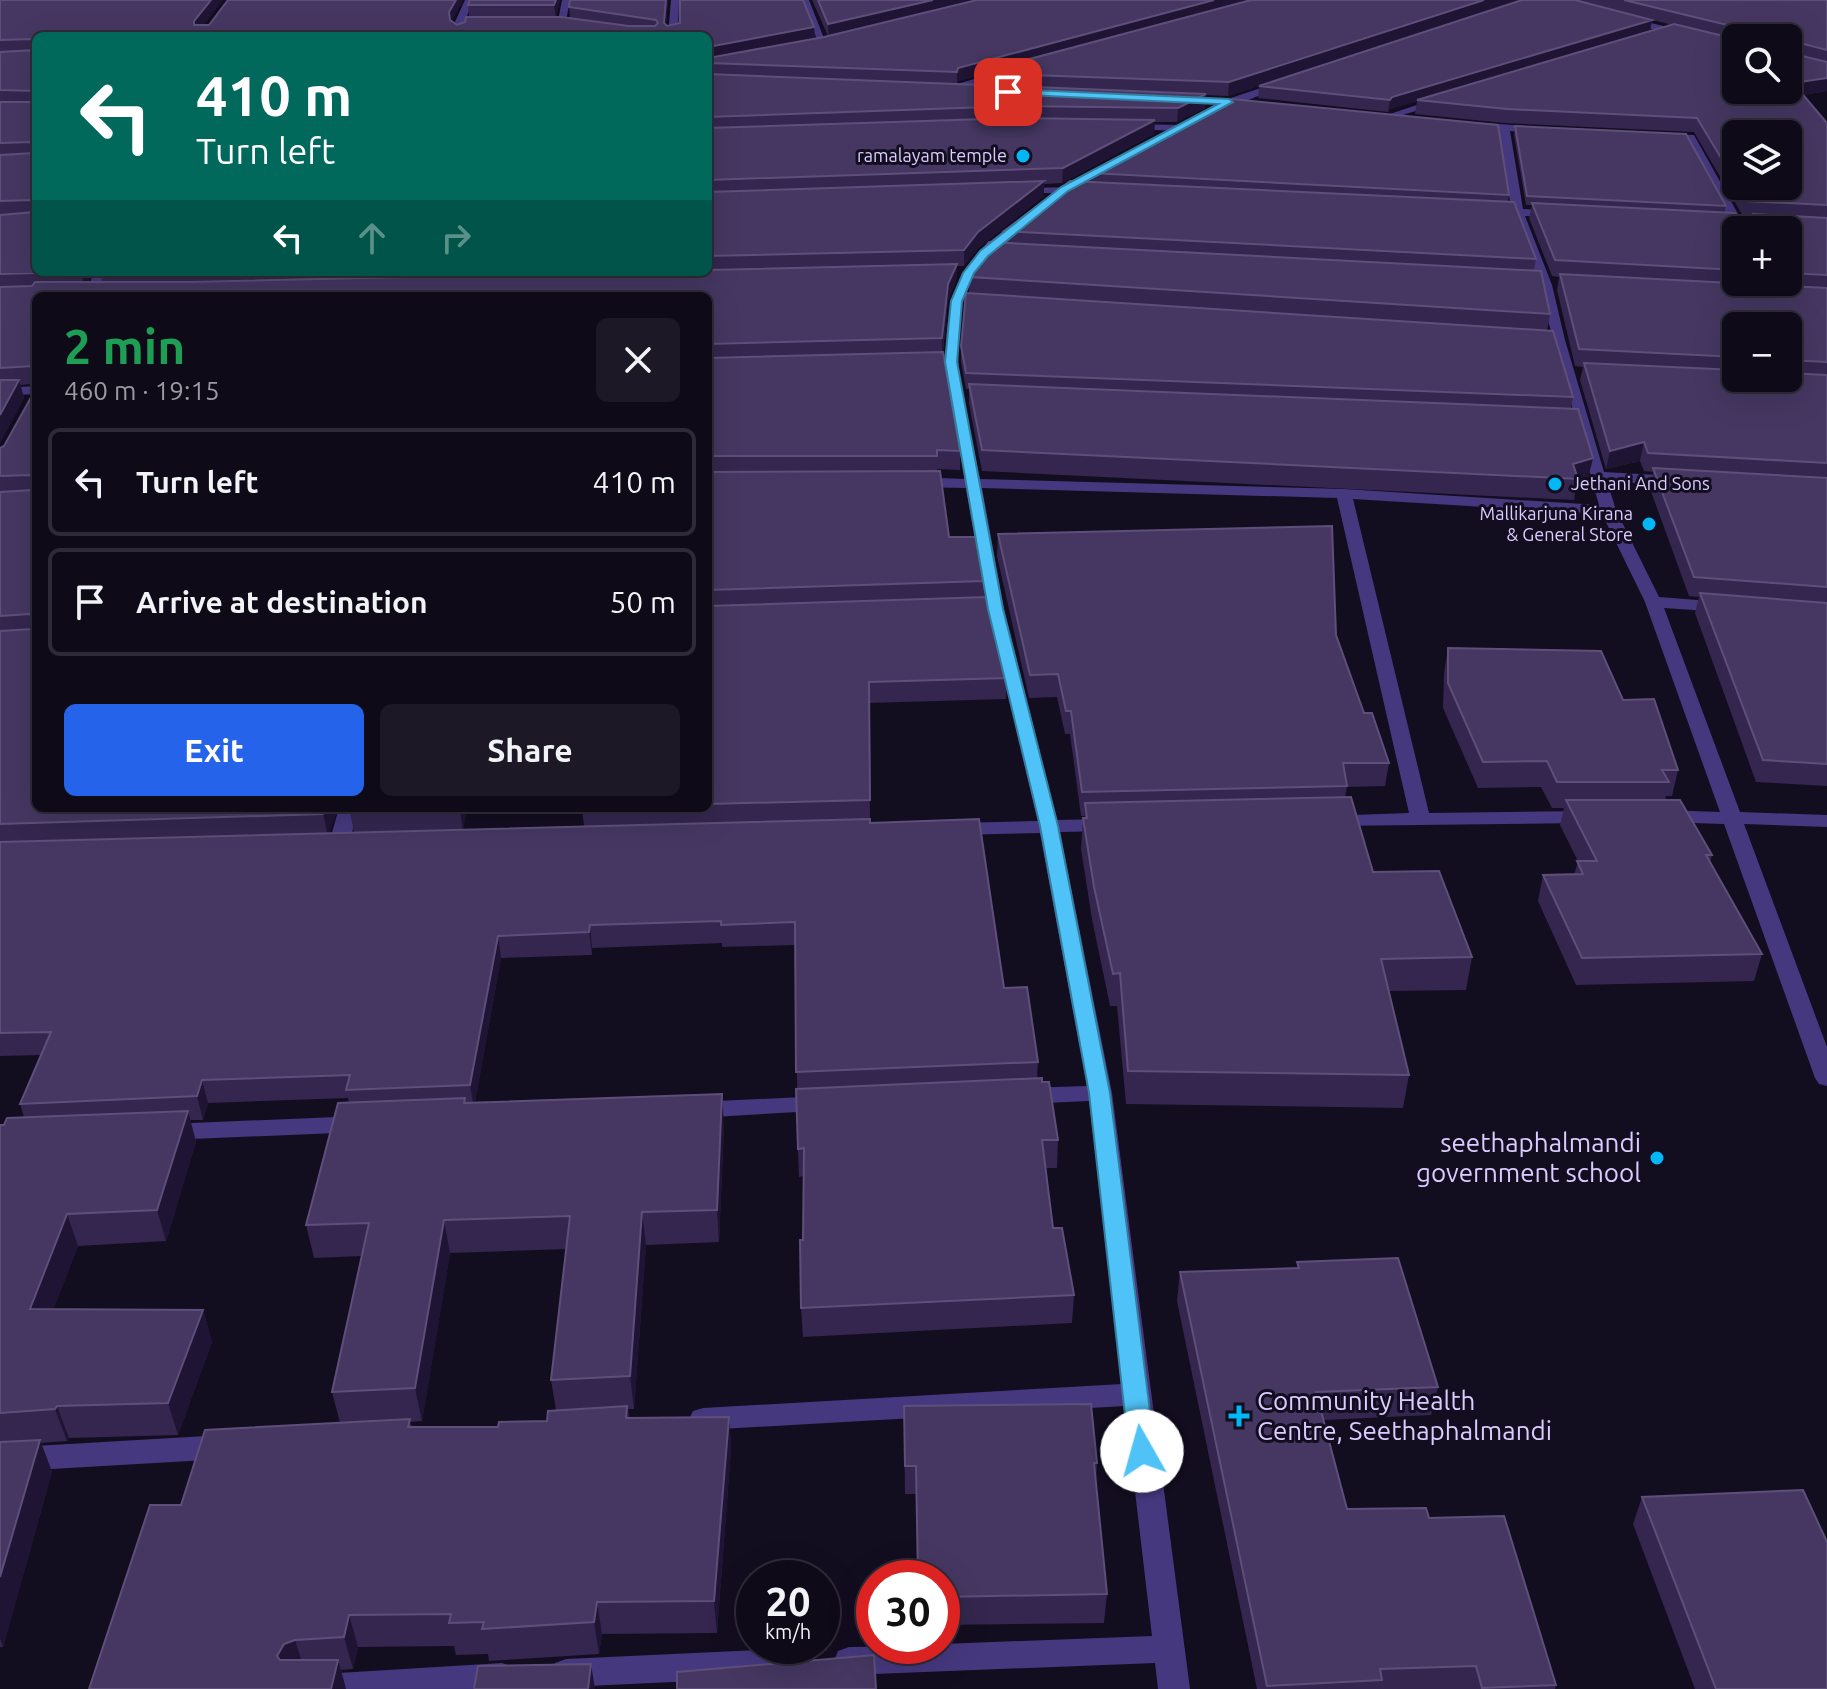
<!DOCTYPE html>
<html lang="en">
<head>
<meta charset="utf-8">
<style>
  :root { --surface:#0e0a18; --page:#1c1825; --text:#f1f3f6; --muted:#9b9aa2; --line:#2e2b37; --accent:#2563eb }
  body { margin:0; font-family:Ubuntu,sans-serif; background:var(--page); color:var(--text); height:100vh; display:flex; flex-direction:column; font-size:30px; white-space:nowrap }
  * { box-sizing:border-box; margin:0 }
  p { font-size:26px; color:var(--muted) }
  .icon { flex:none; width:44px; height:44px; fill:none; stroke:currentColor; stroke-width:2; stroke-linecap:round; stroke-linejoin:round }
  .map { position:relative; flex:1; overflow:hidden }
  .details { position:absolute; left:32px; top:292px; width:680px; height:520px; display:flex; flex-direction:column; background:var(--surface); border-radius:12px; box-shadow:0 8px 32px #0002,0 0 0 2px var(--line) }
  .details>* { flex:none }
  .top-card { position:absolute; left:32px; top:32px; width:680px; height:244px; border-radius:12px; box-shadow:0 8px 32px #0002,0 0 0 2px var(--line); background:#00695c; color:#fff; overflow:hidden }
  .buttons { position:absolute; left:1722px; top:24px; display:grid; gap:16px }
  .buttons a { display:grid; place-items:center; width:80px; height:80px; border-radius:12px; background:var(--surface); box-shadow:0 8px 32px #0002,0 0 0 2px var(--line); font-size:40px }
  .speed { position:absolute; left:736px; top:1560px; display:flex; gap:16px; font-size:40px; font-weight:700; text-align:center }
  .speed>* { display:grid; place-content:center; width:104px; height:104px; border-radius:50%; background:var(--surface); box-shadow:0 8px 32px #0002,0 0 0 2px var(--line); line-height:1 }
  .speed small { font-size:20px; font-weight:400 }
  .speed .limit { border:12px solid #d22; background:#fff; color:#111 }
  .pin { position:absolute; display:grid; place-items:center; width:68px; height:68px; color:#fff; margin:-34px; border-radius:16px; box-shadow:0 4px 12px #0006 }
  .me { position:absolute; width:88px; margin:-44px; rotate:353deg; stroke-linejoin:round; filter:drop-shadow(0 0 6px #0008) }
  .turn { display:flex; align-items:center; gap:28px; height:168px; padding:0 32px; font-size:36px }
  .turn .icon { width:104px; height:104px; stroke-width:2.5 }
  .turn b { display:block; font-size:56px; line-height:68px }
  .lanes { display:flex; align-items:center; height:76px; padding:0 32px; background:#0003; justify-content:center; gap:40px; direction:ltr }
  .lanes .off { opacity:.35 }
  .round { display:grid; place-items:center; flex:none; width:84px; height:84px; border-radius:12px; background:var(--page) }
  .summary { display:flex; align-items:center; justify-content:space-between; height:136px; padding:0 32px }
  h1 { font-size:48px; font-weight:700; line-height:60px; color:#1e9e55 }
  .button { display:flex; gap:16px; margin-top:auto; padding:16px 32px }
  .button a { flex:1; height:92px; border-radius:12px; background:var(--accent); color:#fff; font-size:32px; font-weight:700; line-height:92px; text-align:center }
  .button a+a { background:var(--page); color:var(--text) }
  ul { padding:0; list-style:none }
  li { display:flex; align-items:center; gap:24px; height:108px; margin:0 16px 12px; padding:0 16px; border:4px solid var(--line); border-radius:12px }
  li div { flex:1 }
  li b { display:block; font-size:30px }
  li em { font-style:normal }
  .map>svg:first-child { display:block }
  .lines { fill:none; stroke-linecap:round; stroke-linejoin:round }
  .street { fill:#46387f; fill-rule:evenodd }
  .wall { fill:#34264e; fill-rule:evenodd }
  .shaded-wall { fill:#1f1434 }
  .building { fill:#453761; stroke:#5d4f7a; stroke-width:2 }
  .route { fill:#4fc3f7; stroke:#337fa1; stroke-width:2 }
  .poi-dot { fill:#01b7f5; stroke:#130d20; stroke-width:3 }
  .labels { text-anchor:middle; stroke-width:6; stroke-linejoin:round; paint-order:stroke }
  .far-poi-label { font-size:18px; fill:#daccff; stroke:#130d20; text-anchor:end }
  .near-poi-label { font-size:26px; fill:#daccff; stroke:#130d20; text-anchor:end }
</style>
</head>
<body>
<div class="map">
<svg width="1827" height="1689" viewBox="0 0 1827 1689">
  <rect width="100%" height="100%" fill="#130d20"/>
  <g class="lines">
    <path class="street" d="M465 0H473L464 24 466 36H456L454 24Z
      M562 0H570L565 26H540V22L558 21Z
      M671 0H679L678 36H668Z
      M801 0H809L827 46 819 44Z
      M1627 17 1736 44V50L1624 22Z
      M1002 71 1005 76 945 92 940 89Z
      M1282 81 1290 83 1219 112 1210 110 1225 100Z
      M1441 97 1446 100 1445 102 1386 120 1381 117Z
      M1472 122 1540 127 1545 130 1540 133 1510 131 1523 209 1555 211 1561 214 1555 217 1525 216 1552 285 1565 340 1604 472 1675 476 1683 481 1675 486 1607 481 1616 510 1659 597 1723 602 1731 607 1723 612 1664 608 1740 812 1827 815V827L1744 824 1827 1047V1086L1819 1084 1815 1078 1724 824 1663 822 1653 816 1663 810 1720 812 1645 602 1602 514 1353 499 1429 813 1587 811 1597 817 1587 823 1332 826 1322 820 1325 816 1409 813 1337 498 982 488 1004 609 1057 820 1108 819 1118 825 1108 831 1060 832 1112 1093 1190 1689H1158L1155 1663 849 1675 838 1671 834 1661 838 1651 849 1647 942 1646V1644L1152 1636 1125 1406 703 1430 693 1427 689 1419 693 1411 703 1408 1123 1384 1089 1101 1024 1104 1016 1102 1012 1096 1016 1090 1024 1088 1087 1086 1040 833 956 835 946 829 956 823 1038 821 988 609 966 488 913 487 905 482 913 477 965 479C952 405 924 317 978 253 989 240 1007 229 1021 219H1029V223C1010 238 987 252 975 274 940 335 968 415 980 479L1344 489 1599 505C1571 408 1549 309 1513 216L1491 214 1485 211 1491 208H1511L1499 130 1468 127 1467 125Z
      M1127 124 1183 125 1188 128 1183 131 1123 129V125Z
      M1656 134 1694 135 1747 230H1735L1686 140 1660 139 1655 136Z
      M1020 188 1084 187 1090 190 1084 193H1016L1014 191Z
      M94 272H106L97 296H85Z
      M36 386V394L0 396V388Z
      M339 808H359L349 843 339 849 329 843Z
      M824 1096 832 1098 836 1104 832 1110 696 1118 688 1116 684 1110 688 1104 696 1102Z
      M360 1116 368 1118 372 1124 368 1130 360 1132 168 1140 160 1138 156 1132 160 1126 168 1124Z
      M224 1435 234 1439 238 1447 234 1455 224 1459 0 1472V1448Z
      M801 1648 812 1652 816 1662 812 1672 801 1676 566 1687 555 1683 550 1673 555 1663 566 1659Z
      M502 1663 513 1667 518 1677 513 1687 508 1689H290L295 1679 306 1675Z"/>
  </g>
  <path class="wall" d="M0 0 204 25 453 21 457 25 465 22 469 17 468 5 470 0H560L556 17 570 18 569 7 570 0H668L666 25 667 26 814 27 815 39 828 36 812 0H1521L1228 96 1206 95 1205 108 1177 122H1155L1154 134 1062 183 1044 184V196L978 248 964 266H957L956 280 948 301 943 352 960 451V470L937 469V471L949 537 984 581V597L1007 678 1006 699 869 703 870 822 1004 988 1038 1062 1037 1079 1058 1140 1057 1168H1046L1053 1228 1074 1295 1072 1323 803 1337 801 1308 804 1176 799 1177 798 1149 795 945 722 947V943L592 948V955L501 958 475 1102 724 1126 719 1242 646 1245 634 1409H628L629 1418 729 1417 731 1449 717 1633 602 1634 599 1654 489 1661 488 1654 456 1655 454 1646 358 1647 353 1669 341 1670 346 1689H89L181 1505 340 1423 332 1392 362 1256 314 1258 306 1225 349 1103 348 1098 208 1103 203 1120H190L196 1142 166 1241 78 1246 53 1310H203L212 1342 178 1435 69 1438 67 1441 41 1443 52 1472 3 1647H0V1125H4L24 1117 20 1104 41 1055 0 1056V448L4 446 34 392V384L20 385 24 398 0 443ZM36 36H708V272H100L102 282H88L93 272ZM977 76V85L957 84 958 81ZM36 296H708V808H582L584 826 463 830 467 808 350 813 354 832 329 833 338 808H36ZM566 1249 551 1380 556 1410 547 1421 498 1427H412L410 1422 422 1421 450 1253Z
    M1522 0H1827V91L1803 95 1827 123V786L1756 782 1695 613 1699 597 1689 596 1649 486 1653 472 1644 471 1640 461 1606 469 1580 380 1583 367 1575 366 1557 290 1559 277 1552 276 1529 218 1532 205H1526L1514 135 1515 126 1726 206 1724 213 1740 218 1751 217 1743 216 1694 132 1504 123 1415 114 1417 101 1390 109 1388 112 1258 98 1259 86ZM1649 19 1672 25 1650 31 1652 20ZM1736 38H1788L1736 90ZM1736 134 1788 186H1736ZM1736 230H1788V282H1736ZM1736 326H1788V378H1736Z
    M1090 173 1509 195 1508 202 1536 259 1534 270 1550 314 1547 331 1573 397 1571 408 1593 458 1588 478 1577 482 1574 500 982 471 969 404V389H966L961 362V346L969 293 970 277 1003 243 1004 231 1090 182Z
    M998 534 1336 635 1364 713 1389 763 1385 786 1347 787 1345 797 1373 872 1472 957 1466 990 1389 991 1409 1075 1403 1108 1126 1104 1117 1006H1110L1092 919 1081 849 1083 818 1085 816H1081L1070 734H1065L1057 697 1029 698 997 556Z
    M1448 648 1623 700 1678 770 1672 796H1666L1665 800 1712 855 1710 862 1762 954 1754 981 1576 985 1538 901 1543 875H1574L1578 861 1560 825 1564 808H1552L1541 787 1478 788 1443 708 1444 673Z
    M1297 1262 1438 1387 1431 1415 1323 1420 1347 1509 1429 1518 1556 1685 1555 1689H1257L1177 1301 1180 1272 1297 1268Z
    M904 1406 1097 1463 1096 1481 1107 1594 1104 1623 942 1625V1578L916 1494H905Z
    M1642 1497 1827 1689H1695L1633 1524Z"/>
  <path class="shaded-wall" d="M211 0H223L197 34 194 21Z
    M456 0H463L451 24 449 12Z
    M556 0H560L556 18 554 5Z
    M666 0H668L665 36 664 23Z
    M933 0H987L829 37 828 24Z
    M1214 0H1260L977 73V76L958 81 957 86V72L958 68Z
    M1484 0H1521L1228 96 1229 82Z
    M1652 20 1650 31 1390 109 1388 112 1390 100 1392 97Z
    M814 27 815 40 708 60V47Z
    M1827 78V91L1790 97 1793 83Z
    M1206 94 1205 108 1177 122 1178 108Z
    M1155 120 1154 134 1062 183 1063 168Z
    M1044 181V196L978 248 964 266V250L978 232Z
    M957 264 956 280 948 301 942 355V338L948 284Z
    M81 272H93L85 288Z
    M19 380 24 398 0 443V415Z
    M1644 442 1640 461 1606 469 1610 451Z
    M1593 458 1588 478 1577 482 1578 479 1573 464Z
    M326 808H338L328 836 323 814Z
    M460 808H467L463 832 460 810Z
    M590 925 592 948V955L589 932Z
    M498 936 501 958 474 1108 470 1085Z
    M202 1080 208 1103 203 1120 197 1096Z
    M722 1094 724 1126 719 1242 717 1210Z
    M188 1111 196 1142 166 1241 157 1210Z
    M642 1212 646 1245 634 1409 630 1376Z
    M67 1214 78 1246 41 1341 30 1309Z
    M444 1220 450 1253 422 1421 415 1388Z
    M203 1310 212 1342 178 1435 168 1403Z
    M57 1406 69 1438 67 1441 55 1409Z
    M729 1417 731 1449 717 1633 714 1601Z
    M40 1440 52 1472 3 1647 0 1639V1577Z
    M597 1602 602 1634 599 1654 594 1622Z
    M349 1615 358 1647 353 1669 344 1637Z
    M295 1640 305 1672 287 1688 277 1656 284 1644Z
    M338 1660 346 1689H331Z
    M591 1664 595 1689H588Z"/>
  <path class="building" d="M0 0H211L194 21V25H209L228 0H456L449 12 450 20 457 25 465 22 466 17H561L629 26H655L658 23 656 20 569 7 570 0H666L664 23 667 26 680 23V0H803L814 27 708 47V36H36V272H71L0 274V215L34 212 35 203 32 200 0 201V155L34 153 35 145 32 142 0 143V102H33L35 91 0 90V52L35 50 36 42 33 39 0 40Z
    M470 0H556L554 5H468Z
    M818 0H933L828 24Z
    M977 0H1214L958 68 957 72 708 63V58L824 37Z
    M1251 0H1484L1229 82 977 73Z
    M1522 0H1575L1652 20 1392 97 1390 100 1259 86Z
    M1624 0H1827V50L1792 41 1788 44 1790 53 1827 62V78L1793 83 1827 123V205L1746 201 1738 186H1788V134H1736V183L1697 118 1507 109 1417 100 1674 24 1736 39V90H1788V38H1741L1742 37 1740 28Z
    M708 74 1206 94 1178 108 1016 106 708 117Z
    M1232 99 1498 125 1509 195 1090 173Z
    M1016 118 1155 120 1063 168 708 180V128Z
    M1515 126 1686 134 1726 206 1527 196Z
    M1044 181 978 232 964 250 708 256V192Z
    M1070 181 1514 202 1536 259 1004 231Z
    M1532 203 1735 213 1740 218 1751 217 1753 214 1827 218V275L1788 273V230H1736V270L1555 260Z
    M989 242 1541 271 1550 314 970 277 978 256Z
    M957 264 948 284 942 338 708 344V296H36V808H326L323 814 0 824V631L32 629 33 617 30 614 0 616V492L33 490 34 478 31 475 0 476V448L4 446 34 392 33 366 0 368V287L32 286 35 282H191L622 272H708V270Z
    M1560 274 1827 288V362L1788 360V326H1736V357L1579 349Z
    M966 293 1553 331 1573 397 966 373 961 346Z
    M943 352 960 451 937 450V456H708V358Z
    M1584 363 1736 370V378H1788V373L1827 375V463L1648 453 1644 442 1610 451Z
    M0 380H19L0 415Z
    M969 384 1578 409 1593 458 1573 464 1578 479 982 450Z
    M1653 468 1827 478V587L1694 577Z
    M940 471 949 537H976L984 581 708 590V472Z
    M1332 526 1336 635 1364 713H1372L1389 763H1343L1347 786 1082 792 1071 711H1066L1058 674 1030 675 998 534Z
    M1700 593 1827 603V764L1763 760Z
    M987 597 1007 678 869 682 870 800 708 804V606Z
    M1448 648 1601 651 1623 700 1654 699 1678 770H1662L1669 782H1557L1547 761 1483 762 1448 683Z
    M1351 797 1373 872 1439 871 1472 957 1381 959 1409 1075 1128 1071 1120 973 1113 974 1094 887 1083 818H1087L1085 803Z
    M1566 800H1680L1712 855H1706L1762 954 1582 958 1543 875 1583 874 1577 861H1597Z
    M351 808H460V810L350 813Z
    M870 819V823L979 819 1004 988 1027 987 1038 1062 796 1072 795 922 721 925V921L590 925 589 932 498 936 470 1085 346 1090 350 1075 202 1080 197 1096 20 1104 51 1032 0 1033V842Z
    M1042 1078V1082H1049L1058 1140H1042L1053 1228H1062L1074 1295 801 1308 800 1240H803L804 1148 798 1149 796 1089Z
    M722 1094 717 1210 642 1212 630 1376 551 1380 570 1216 444 1220 415 1388 332 1392 369 1223 306 1225 338 1103 465 1098 464 1103Z
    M188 1111 157 1210 67 1214 30 1309 203 1310 168 1403 57 1406 55 1409 0 1413V1125H4L7 1118Z
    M1398 1258 1438 1387 1316 1392 1347 1509 1426 1508 1429 1518 1504 1516 1556 1685 1482 1688 1476 1666 1380 1669 1382 1680 1267 1686 1180 1272 1299 1268 1297 1262Z
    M1091 1404 1097 1463H1094L1107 1594 942 1597V1578H918L916 1466H905L904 1406Z
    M627 1406 626 1418 729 1417 714 1601 597 1602 594 1622 482 1629 484 1622 449 1623 451 1614 349 1615 344 1637 295 1640 284 1644 277 1656 280 1660H338L331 1689H89L150 1505H181L205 1430 410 1419 408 1427H498L499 1422 547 1421 548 1411Z
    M40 1440 0 1577V1442Z
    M1803 1490 1827 1542V1689H1716L1642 1497Z
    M874 1655 876 1689H677V1672Z
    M591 1664 588 1689H474L478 1666Z"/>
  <path class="route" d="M1008 89 1229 99 1233 102 1068 191 988 256 974 273 962 301 957 362 1003 609 1058 826 1110 1093 1155 1451 1151 1458 1142 1461 1133 1458 1129 1451 1089 1093 1040 826 988 609 945 362 951 301 963 273 980 251 1061 187 1218 104 1005 94Z"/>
  <g class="poi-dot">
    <circle cx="1023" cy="156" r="8"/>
    <circle cx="1555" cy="484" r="8"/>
    <circle cx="1649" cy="524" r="8"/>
    <circle cx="1657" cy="1158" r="8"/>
    <path d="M1235 1404h8v8h8v8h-8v8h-8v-8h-8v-8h8z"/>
  </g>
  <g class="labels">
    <g class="far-poi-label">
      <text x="1007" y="162">ramalayam temple</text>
      <text x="1571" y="490" text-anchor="start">Jethani And Sons</text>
      <text x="1633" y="520">Mallikarjuna Kirana<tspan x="1633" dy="21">&amp; General Store</tspan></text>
    </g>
    <g class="near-poi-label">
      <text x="1641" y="1152">seethaphalmandi<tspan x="1641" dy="30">government school</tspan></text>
      <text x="1257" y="1410" text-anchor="start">Community Health<tspan x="1257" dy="30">Centre, Seethaphalmandi</tspan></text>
    </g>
  </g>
</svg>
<div class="buttons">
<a><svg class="icon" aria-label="search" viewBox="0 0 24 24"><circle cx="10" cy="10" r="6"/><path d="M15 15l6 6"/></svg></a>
<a><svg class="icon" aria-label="layers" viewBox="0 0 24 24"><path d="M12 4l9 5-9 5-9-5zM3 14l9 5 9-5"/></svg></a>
<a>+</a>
<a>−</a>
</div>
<div class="speed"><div>20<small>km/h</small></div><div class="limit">30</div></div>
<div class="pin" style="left:1008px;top:92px;background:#d93025"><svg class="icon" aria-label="arrive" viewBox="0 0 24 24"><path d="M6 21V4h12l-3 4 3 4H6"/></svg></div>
<svg class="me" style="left:1142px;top:1451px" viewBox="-20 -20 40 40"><circle r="19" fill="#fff"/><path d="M0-13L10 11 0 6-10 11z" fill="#4fc3f7"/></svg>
<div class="top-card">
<div class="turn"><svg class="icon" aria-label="left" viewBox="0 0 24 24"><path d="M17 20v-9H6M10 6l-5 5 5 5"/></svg><div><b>410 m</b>Turn left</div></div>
<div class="lanes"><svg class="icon" aria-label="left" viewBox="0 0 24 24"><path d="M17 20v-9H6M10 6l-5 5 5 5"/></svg><svg class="icon off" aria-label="ahead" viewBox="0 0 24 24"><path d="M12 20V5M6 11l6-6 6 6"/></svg><svg class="icon off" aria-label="right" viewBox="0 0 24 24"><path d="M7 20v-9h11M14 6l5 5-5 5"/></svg></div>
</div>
<section class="details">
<div class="summary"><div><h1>2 min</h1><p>460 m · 19:15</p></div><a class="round"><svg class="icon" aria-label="close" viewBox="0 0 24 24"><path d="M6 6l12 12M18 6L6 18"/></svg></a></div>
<ul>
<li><svg class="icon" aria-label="left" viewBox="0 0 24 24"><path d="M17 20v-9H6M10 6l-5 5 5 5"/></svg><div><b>Turn left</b></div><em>410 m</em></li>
<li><svg class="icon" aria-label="arrive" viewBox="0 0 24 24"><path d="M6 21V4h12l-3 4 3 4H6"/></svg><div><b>Arrive at destination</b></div><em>50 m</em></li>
</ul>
<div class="button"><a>Exit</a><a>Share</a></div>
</section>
</div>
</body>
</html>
